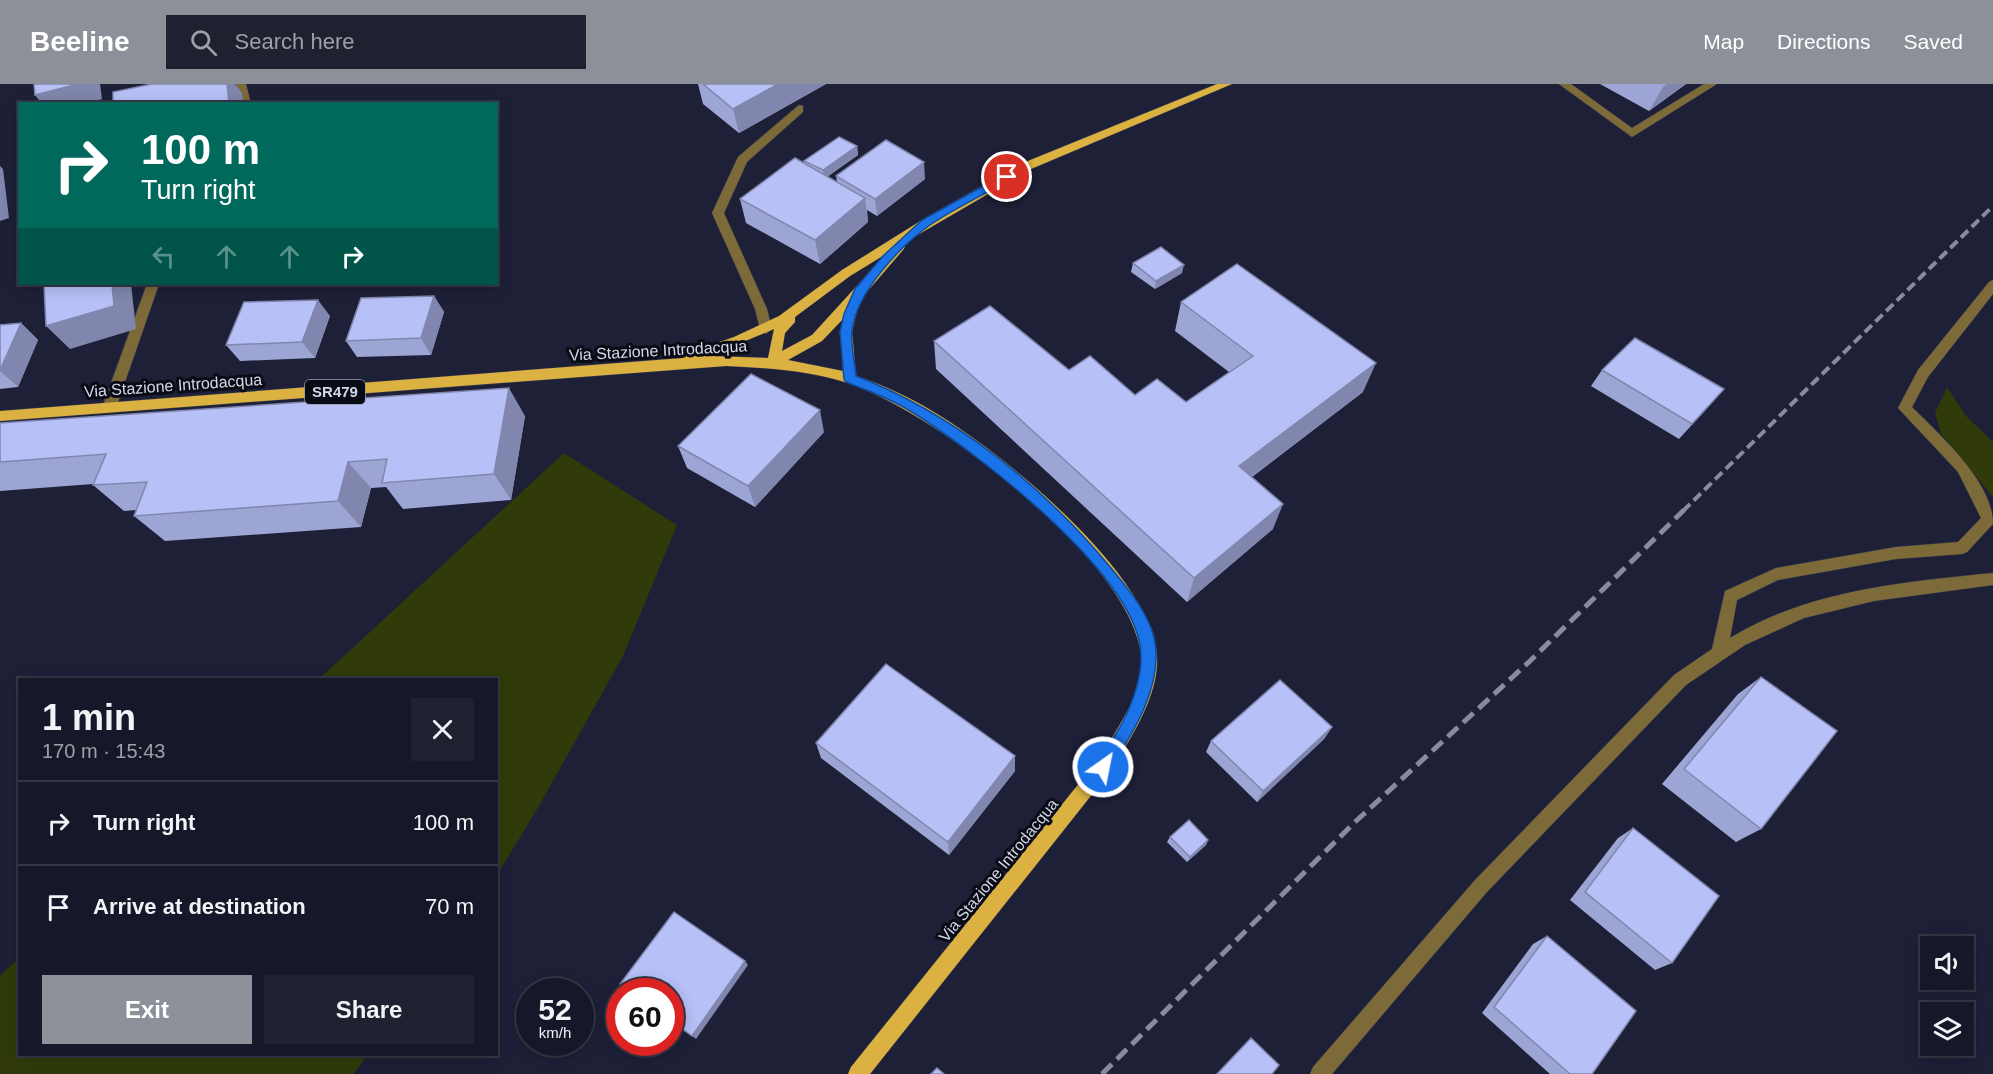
<!DOCTYPE html>
<html lang="en">
<head>
<meta charset="utf-8">
<style>
  :root { --surface:#161829; --page:#1f2131; --text:#f1f3f6; --muted:#9ea0a8; --line:#353746; --accent:#8c9099 }
  body { margin:0; font-family:Helvetica,sans-serif; background:var(--page); color:var(--text); height:100vh; display:flex; flex-direction:column; font-size:22px; white-space:nowrap }
  * { box-sizing:border-box; margin:0 }
  p { font-size:20px; color:var(--muted) }
  .icon { flex:none; width:33px; height:33px; fill:none; stroke:currentColor; stroke-width:2; stroke-linecap:round; stroke-linejoin:round }
  .map { position:relative; flex:1; overflow:hidden }
  .side { position:absolute; left:18px; top:594px; width:480px; height:378px; display:flex; flex-direction:column; background:var(--surface); border-radius:0px; box-shadow:0 3px 15px #0003,0 0 0 2px var(--line) }
  .side>* { flex:none }
  .banner { position:absolute; left:18px; top:18px; width:480px; height:183px; border-radius:0px; box-shadow:0 3px 15px #0003,0 0 0 2px var(--line); background:#00695c; color:#fff; overflow:hidden }
  .tools { position:absolute; left:1920px; top:852px; display:grid; gap:12px }
  .tools a { display:grid; place-items:center; width:54px; height:54px; border-radius:0px; background:var(--surface); box-shadow:0 3px 15px #0003,0 0 0 2px var(--line); font-size:30px }
  .speed { position:absolute; left:516px; top:894px; display:flex; gap:12px; font-size:30px; font-weight:700; text-align:center }
  .speed>* { display:grid; place-content:center; width:78px; height:78px; border-radius:50%; background:var(--surface); box-shadow:0 3px 15px #0003,0 0 0 2px var(--line); line-height:1 }
  .speed small { font-size:15px; font-weight:400 }
  .speed .limit { border:9px solid #d22; background:#fff; color:#111 }
  .pin { position:absolute; display:grid; place-items:center; width:51px; height:51px; color:#fff; margin:-26px; border:3px solid #fff; border-radius:50%; box-shadow:0 2px 6px #0007 }
  .me { position:absolute; width:66px; margin:-33px; rotate:33deg; stroke-linejoin:round; filter:drop-shadow(0 0 4px #0008) }
  .turn { display:flex; align-items:center; gap:21px; height:126px; padding:0 24px; font-size:27px }
  .turn .icon { width:78px; height:78px; stroke-width:2.5 }
  .turn b { display:block; font-size:42px; line-height:51px }
  .lanes { display:flex; align-items:center; height:57px; padding:0 24px; background:#0003; justify-content:center; gap:30px; direction:ltr }
  .lanes .off { opacity:.35 }
  .round { display:grid; place-items:center; flex:none; width:63px; height:63px; border-radius:0px; background:var(--page) }
  .summary { display:flex; align-items:center; justify-content:space-between; height:102px; padding:0 24px }
  h1 { font-size:36px; font-weight:700; line-height:45px }
  .button { display:flex; gap:12px; margin-top:auto; padding:12px 24px }
  .button a { flex:1; height:69px; border-radius:0px; background:var(--accent); color:#fff; font-size:24px; font-weight:700; line-height:69px; text-align:center }
  .button a+a { background:var(--page); color:var(--text) }
  ul { padding:0; list-style:none }
  li { display:flex; align-items:center; gap:18px; height:84px; padding:0 24px; border-top:2px solid var(--line) }
  li div { flex:1 }
  li b { display:block; font-size:22px }
  li em { font-style:normal }
  header { display:flex; align-items:center; gap:36px; box-sizing:border-box; height:84px; padding:0 30px; background:var(--accent); color:#fff }
  header strong { font-size:28px }
  nav { display:flex; gap:33px; margin-inline-start:auto; font-size:21px }
  .search { width:420px; height:54px; background:var(--page); display:flex; align-items:center; gap:15px; box-sizing:border-box; padding:0 21px; border-radius:0px; color:var(--muted); font-size:22px }
  .map>svg:first-child { display:block }
  .green { fill:#303b09 }
  .lines { fill:none; stroke-linecap:round; stroke-linejoin:round }
  .minor-casing { stroke:#373a50; stroke-width:1 }
  .major-casing { stroke:#373a50; stroke-width:1 }
  .minor { fill:#7d6a39; fill-rule:evenodd }
  .major { fill:#dbb142; fill-rule:evenodd }
  .rail-far1 { stroke:#888b9e; stroke-width:4; stroke-dasharray:10 5; stroke-linecap:butt }
  .rail { stroke:#888b9e; stroke-width:5; stroke-dasharray:14 7; stroke-linecap:butt }
  .wall { fill:#9da5d4 }
  .shaded-wall { fill:#8086ad }
  .building { fill:#b7c0f7; stroke:#8086ad; stroke-width:1.5 }
  .route { fill:#1a73e8; stroke:#114b97; stroke-width:1.5 }
  .labels { text-anchor:middle; stroke-width:6; stroke-linejoin:round; paint-order:stroke }
  .shield { fill:#090b15; stroke:#989aa9; stroke-width:1.5 }
  .shield-label { font-size:15px; font-weight:bold; fill:#d5d8e8 }
  .street-label { font-size:16px; fill:#d5d8e8; stroke:#090b15 }
</style>
</head>
<body>
<header>
<strong>Beeline</strong>
<div class="search"><svg class="icon" aria-label="search" viewBox="0 0 24 24"><circle cx="10" cy="10" r="6"/><path d="M15 15l6 6"/></svg>Search here</div>
<nav><a>Map</a><a>Directions</a><a>Saved</a></nav>
</header>
<div class="map">
<svg width="1993" height="990" viewBox="0 0 1993 990">
  <rect width="100%" height="100%" fill="#1d2037"/>
  <path class="green" d="M1947 303 1966 332 1993 358V413L1941 349 1935 329Z
    M564 369 677 441 623 572 539 722 497 791 496 596 319 595Z
    M19 874 20 970 368 971 353 990H0V892Z"/>
  <g class="lines">
    <g class="minor-casing">
      <path id="minor" d="M236 0H246L251 20H240Z
        M1559 0H1571L1632 44 1704 0H1717L1632 53Z
        M799 21 803 22V28L747 78 724 129 767 225 772 245 766 250 760 245 755 225 712 129 738 73Z
        M1993 196V210L1928 293 1912 323C1941 352 1993 398 1993 440L1967 468 1962 470 1896 475 1778 496 1737 516 1730 554C1809 506 1903 498 1993 489V501L1874 517 1804 534 1745 561 1686 601 1487 808 1332 990H1310L1313 983 1475 796 1674 591 1712 565 1725 507 1776 484 1896 463 1958 458 1981 434 1958 388 1898 324 1918 286 1989 198Z
        M147 200H159L116 324 109 329 102 324Z"/>
    </g>
    <g class="major-casing">
      <path id="major" d="M1217 0H1232L1031 85 902 160 905 163 903 166 859 217 852 248 856 292C887 302 915 316 942 333 1008 374 1151 491 1157 572 1159 613 1130 655 1109 689L870 990H848L851 983 1097 677C1116 647 1146 607 1141 569 1127 474 943 335 856 302 815 287 770 284 726 282L0 337V327L683 274 685 270 734 253 779 232 842 186 922 136 1023 79ZM886 170 812 251 782 267 785 249 795 238V233L850 192ZM843 235 840 248 843 287 788 276 822 257ZM774 245 768 274 709 272Z"/>
    </g>
    <use href="#minor" class="minor"/>
    <use href="#major" class="major"/>
    <path class="rail-far1" d="M1683 427 1993 122"/>
    <path class="rail" d="M1102 990 1355 738 1530 577 1684 426"/>
  </g>
  <path class="wall" d="M698 0H826L739 49 703 20Z
    M1600 0H1686L1649 27Z
    M857 62 858 71 827 93 837 98 836 92 925 95 877 132 867 126 868 138 820 180 746 139 740 115 804 79V77Z
    M1133 179 1182 189 1155 205 1131 188Z
    M434 212 444 228 431 271 357 273 346 257Z
    M1181 218 1363 308 1252 393 1273 445 1187 518 936 285 934 257 1135 311 1186 318 1229 288 1175 247Z
    M330 232 315 274 240 277 226 261Z
    M21 239 38 256 18 303 0 305V241Z
    M1602 286 1724 305 1679 355 1591 302Z
    M525 332 511 416 403 425 386 403 371 404 361 443 165 457 134 432 136 426 124 427 93 401V400L0 407V339Z
    M824 348 755 423 687 384 678 362Z
    M1761 593V745L1736 758 1662 700 1738 610Z
    M1332 643 1324 655 1257 718 1206 668 1211 657Z
    M816 659 1015 672V687L949 771 821 674Z
    M1633 744 1672 879 1655 886 1570 816 1618 754Z
    M1170 753 1208 756 1206 761 1187 778 1167 758Z
    M1547 852 1592 990H1550L1482 929 1533 860Z"/>
  <path class="shaded-wall" d="M78 0H100L102 15 84 20H42L35 11Z
    M227 0H235L242 9 243 20H229Z
    M778 0H826L739 49 733 25Z
    M1667 0H1686L1649 27 1663 3Z
    M857 62 858 71 824 95 823 86Z
    M924 78 925 95 877 132 875 115Z
    M0 82 3 85 9 134 0 137Z
    M865 114 868 138 820 180 815 156Z
    M1184 181 1182 189 1155 205 1156 197Z
    M112 200H131L136 245 70 265 46 242Z
    M434 212 444 228 431 271 421 254Z
    M318 216 330 232 315 274 302 258Z
    M21 239 38 256 18 303 0 287V286Z
    M1376 279 1363 308 1231 408 1239 382Z
    M509 304 525 332 511 416 494 390Z
    M1724 305 1710 321 1679 355 1692 340Z
    M820 326 824 348 755 423 748 402Z
    M348 378 371 404 361 443 338 417Z
    M1283 420 1273 445 1187 518 1194 494Z
    M1332 643 1324 655 1257 718 1263 707Z
    M1015 672V687L949 771 948 758Z
    M1208 756 1206 761 1187 778 1190 773Z
    M745 877 748 881 696 955 692 952Z"/>
  <path class="building" d="M34 0H78L35 11Z
    M152 0H227L229 20H113V8Z
    M703 0H778L733 25Z
    M839 53 857 62 823 86 804 77Z
    M886 56 924 78 875 115 836 92Z
    M795 74 865 114 815 156 740 115Z
    M1161 163 1184 181 1156 197 1133 179Z
    M1237 180 1376 279 1239 382 1283 420 1194 494 934 257 990 222 1069 286 1090 272 1135 311 1157 295 1186 318 1253 272 1181 218Z
    M44 200H112L114 222 46 242Z
    M434 212 421 254 346 257 361 214Z
    M318 216 302 258 226 261 244 218Z
    M21 239 0 286V241Z
    M1635 254 1724 305 1692 340 1602 286Z
    M751 290 820 326 748 402 678 362Z
    M509 304 494 390 382 399 387 375 348 378 338 417 134 432 147 398 93 401 106 370 0 378V339Z
    M886 580 1015 672 948 758 816 659Z
    M1761 593 1837 647 1761 745 1684 685Z
    M1280 596 1332 643 1263 707 1211 657Z
    M1189 736 1208 756 1190 773 1170 753Z
    M1633 744 1719 812 1672 879 1585 808Z
    M674 828 745 877 692 952 670 936V908H631L620 900Z
    M1547 852 1636 927 1592 990H1570L1494 923Z
    M1251 954 1279 981 1272 990H1217Z
    M937 984 944 990H931Z"/>
  <path class="route" d="M1007 89 1012 93 1011 96C984 110 955 124 930 141 900 162 857 208 852 246 850 260 855 277 856 292 955 330 1044 403 1111 484 1128 505 1147 527 1154 553 1165 600 1132 651 1108 688L1103 690 1097 688 1095 683C1101 670 1110 660 1117 648 1130 627 1142 595 1141 571 1139 492 976 368 912 328 891 315 869 307 846 298L844 295 840 248 844 230 855 205 883 172 922 136Z"/>
  <g class="labels">
    <rect class="shield" x="305" y="296" width="60" height="24" rx="4.5"/>
    <g class="shield-label">
      <text x="335" y="313">SR479</text>
    </g>
    <g class="street-label">
      <text transform="translate(658 266) rotate(-3)" y="6">Via Stazione Introdacqua</text>
      <text transform="translate(173 301) rotate(-4)" y="6">Via Stazione Introdacqua</text>
      <text transform="translate(998 786) rotate(-51)" y="6">Via Stazione Introdacqua</text>
    </g>
  </g>
</svg>
<div class="tools">
<a><svg class="icon" aria-label="sound" viewBox="0 0 24 24"><path d="M4 9h4l5-4v14l-5-4H4zM17 9q2 3 0 6"/></svg></a>
<a><svg class="icon" aria-label="layers" viewBox="0 0 24 24"><path d="M12 4l9 5-9 5-9-5zM3 14l9 5 9-5"/></svg></a>
</div>
<div class="speed"><div>52<small>km/h</small></div><div class="limit">60</div></div>
<div class="pin" style="left:1007px;top:93px;background:#d93025"><svg class="icon" aria-label="arrive" viewBox="0 0 24 24"><path d="M6 21V4h12l-3 4 3 4H6"/></svg></div>
<svg class="me" style="left:1103px;top:683px" viewBox="-20 -20 40 40"><circle r="17" fill="#1a73e8" stroke="#fff" stroke-width="3"/><path d="M0-11L8 9 0 5-8 9z" fill="#fff"/></svg>
<div class="banner">
<div class="turn"><svg class="icon" aria-label="right" viewBox="0 0 24 24"><path d="M7 20v-9h11M14 6l5 5-5 5"/></svg><div><b>100 m</b>Turn right</div></div>
<div class="lanes"><svg class="icon off" aria-label="left" viewBox="0 0 24 24"><path d="M17 20v-9H6M10 6l-5 5 5 5"/></svg><svg class="icon off" aria-label="ahead" viewBox="0 0 24 24"><path d="M12 20V5M6 11l6-6 6 6"/></svg><svg class="icon off" aria-label="ahead" viewBox="0 0 24 24"><path d="M12 20V5M6 11l6-6 6 6"/></svg><svg class="icon" aria-label="right" viewBox="0 0 24 24"><path d="M7 20v-9h11M14 6l5 5-5 5"/></svg></div>
</div>
<section class="side">
<div class="summary"><div><h1>1 min</h1><p>170 m · 15:43</p></div><a class="round"><svg class="icon" aria-label="close" viewBox="0 0 24 24"><path d="M6 6l12 12M18 6L6 18"/></svg></a></div>
<ul>
<li><svg class="icon" aria-label="right" viewBox="0 0 24 24"><path d="M7 20v-9h11M14 6l5 5-5 5"/></svg><div><b>Turn right</b></div><em>100 m</em></li>
<li><svg class="icon" aria-label="arrive" viewBox="0 0 24 24"><path d="M6 21V4h12l-3 4 3 4H6"/></svg><div><b>Arrive at destination</b></div><em>70 m</em></li>
</ul>
<div class="button"><a>Exit</a><a>Share</a></div>
</section>
</div>
</body>
</html>
